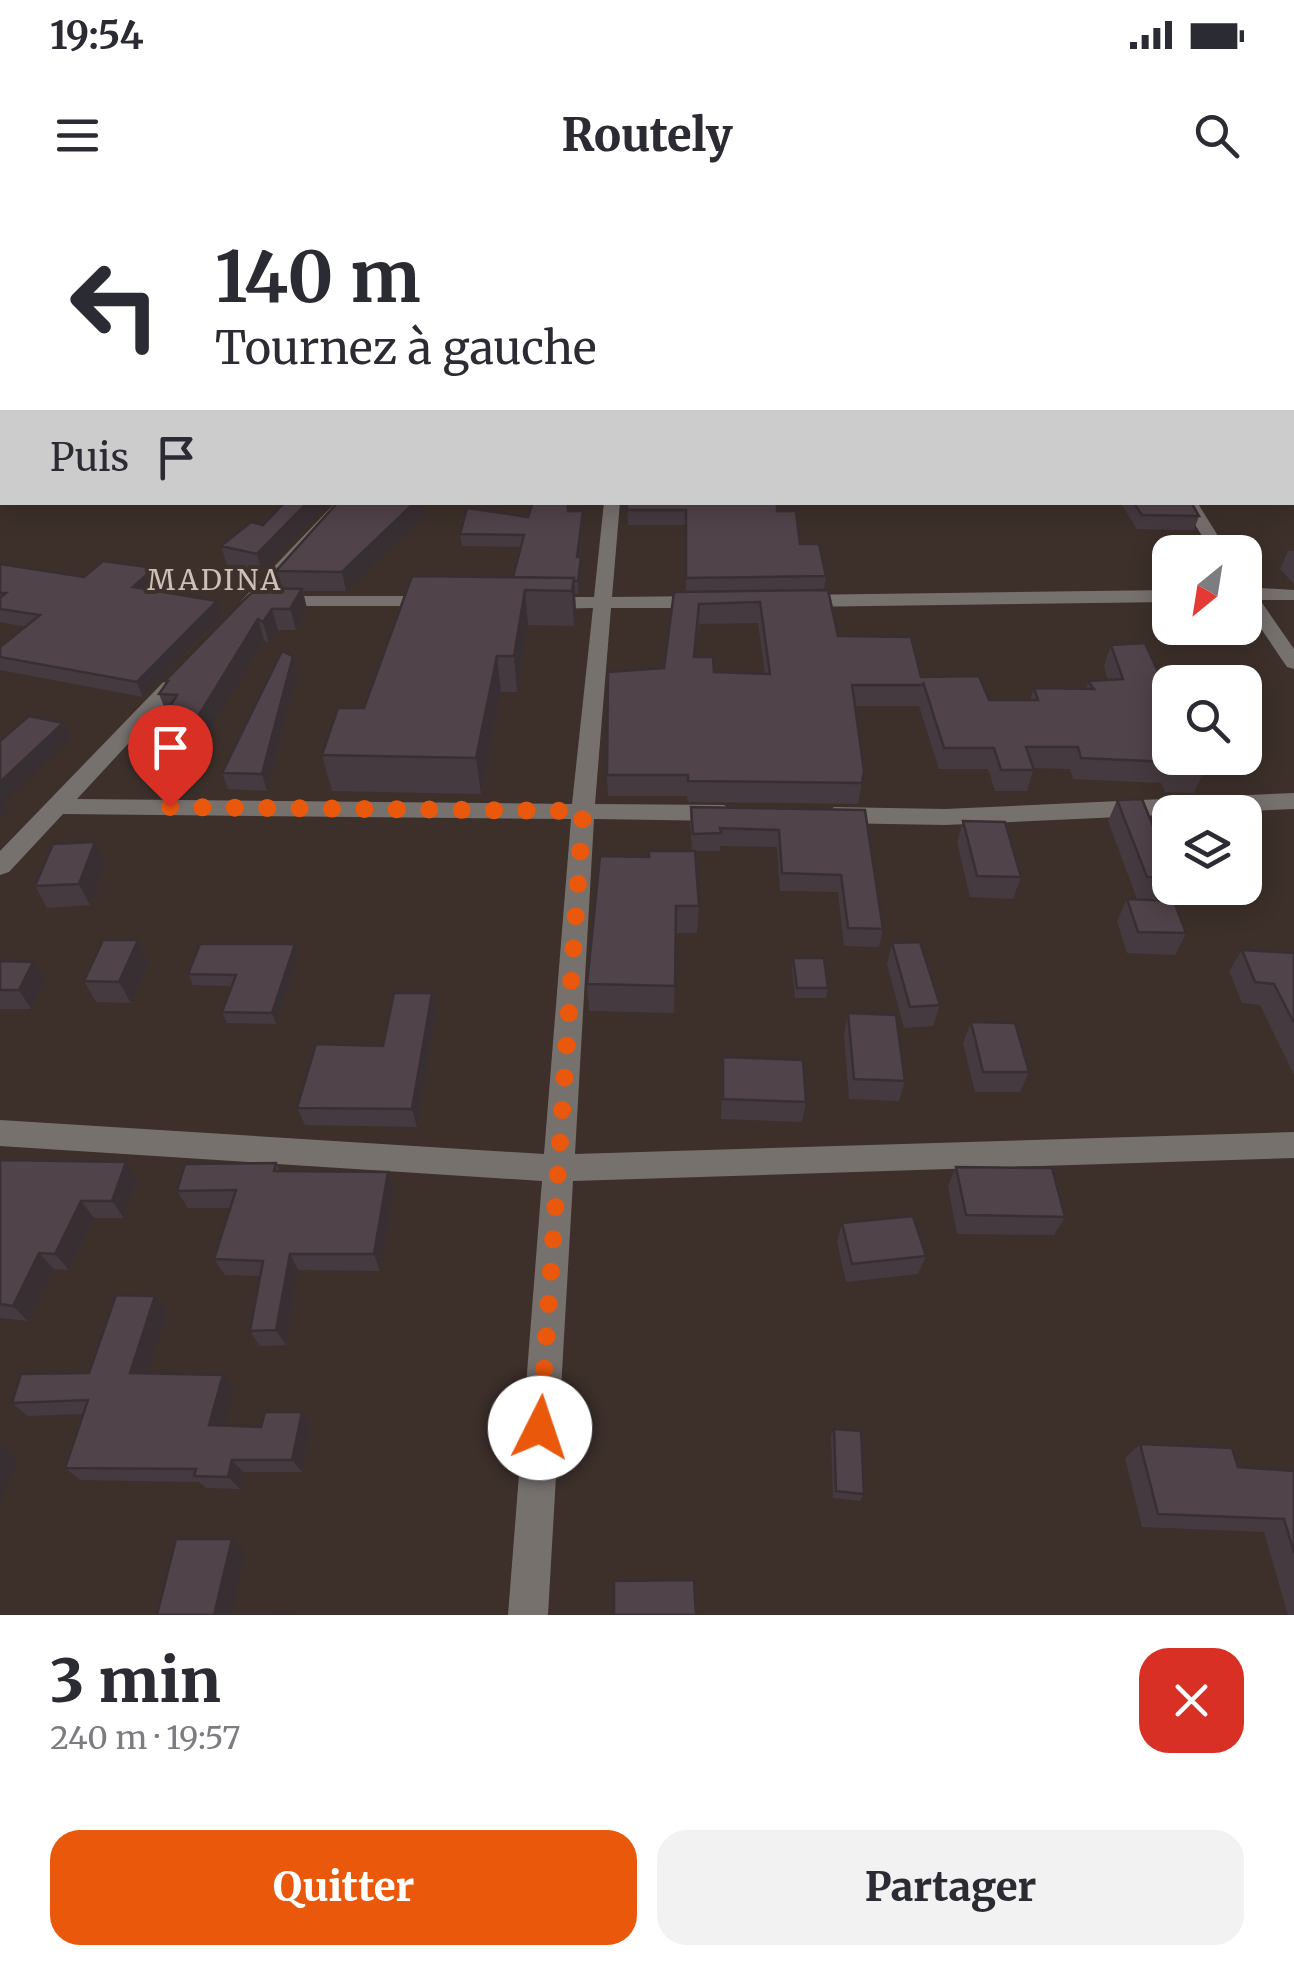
<!DOCTYPE html>
<html lang="fr">
<head>
<meta charset="utf-8">
<style>
  :root { --surface:#fff; --page:#f2f2f3; --text:#2b2b33; --muted:#7c7c81; --accent:#ea580c }
  body { margin:0; font-family:Merriweather,serif; background:var(--page); color:var(--text); height:100vh; display:flex; flex-direction:column; font-size:38px; white-space:nowrap }
  * { box-sizing:border-box; margin:0 }
  p { font-size:32px; color:var(--muted) }
  .icon { flex:none; width:55px; height:55px; fill:none; stroke:currentColor; stroke-width:2; stroke-linecap:round; stroke-linejoin:round }
  .map { position:relative; height:1415px; overflow:hidden }
  .drawer { display:flex; flex-direction:column; background:var(--surface); flex:1 }
  .drawer>* { flex:none }
  .hud { position:absolute; left:0px; top:0px; width:1295px; height:305px; box-shadow:0 5px 25px #0003; background:#fff; color:var(--text); overflow:hidden }
  .needle { width:65px; rotate:210deg }
  .tools { position:absolute; left:1152px; top:335px; display:grid; gap:20px }
  .tools a { display:grid; place-items:center; width:110px; height:110px; border-radius:20px; background:var(--surface); box-shadow:0 5px 25px #0003; font-size:50px }
  .pin { position:absolute; display:grid; place-items:center; width:85px; height:85px; color:#fff; margin:-102px -42px; border-radius:50% 50% 50% 0; rotate:-45deg; box-shadow:0 0 10px #0007 }
  .pin .icon { rotate:45deg }
  .me { position:absolute; width:110px; margin:-55px; rotate:4deg; stroke-linejoin:round; filter:drop-shadow(0 0 8px #0008) }
  .turn { display:flex; align-items:center; gap:35px; height:210px; padding:0 50px; font-size:45px }
  .turn .icon { width:130px; height:130px; stroke-width:2.5 }
  .turn b { display:block; font-size:70px; line-height:85px }
  .then { display:flex; align-items:center; height:95px; padding:0 50px; background:#0003; gap:20px; font-size:38px }
  .round { display:grid; place-items:center; flex:none; width:105px; height:105px; border-radius:30px; background:var(--page) }
  .head { display:flex; align-items:center; justify-content:space-between; height:170px; padding:0 50px }
  h1 { font-size:60px; font-weight:800; line-height:75px }
  .action { display:flex; gap:20px; margin-top:auto; padding:20px 50px }
  .action a { flex:1; height:115px; border-radius:30px; background:var(--accent); color:#fff; font-size:40px; font-weight:800; line-height:115px; text-align:center }
  .action a+a { background:var(--page); color:var(--text) }
  .status { display:flex; justify-content:space-between; align-items:center; height:70px; padding:0 50px; background:var(--surface); direction:ltr }
  .status svg { height:28px; fill:currentColor }
  header { display:flex; justify-content:space-between; align-items:center; height:130px; padding:0 50px; background:var(--surface); font-size:45px; font-weight:800 }
  .map>svg:first-child { display:block }
  .lines { fill:none; stroke-linecap:round; stroke-linejoin:round }
  .minor { fill:#77716e; fill-rule:evenodd }
  .major { fill:#baaea7; fill-rule:evenodd }
  .wall { fill:#453a3f; fill-rule:evenodd }
  .shaded-wall { fill:#382f33 }
  .building { fill:#504349; stroke:#382f33; stroke-width:2.5; fill-rule:evenodd }
  .route { stroke:#ea580c; stroke-width:18; stroke-dasharray:0 32.4 }
  .labels { text-anchor:middle; stroke-width:8; stroke-linejoin:round; paint-order:stroke }
  .far-quarter-label { font-size:28px; letter-spacing:2.5px; fill:#cfbfb9; stroke:#3d302b }
</style>
</head>
<body>
<div class="status"><b>19:54</b><svg viewBox="0 0 49 12"><path d="M0 12V9h3v3zM5 12V6h3v6zM10 12V3h3v9zM15 12V0h3v12zM26 1h20v11H26zM47 4h2v5h-2z"/></svg></div>
<header><svg class="icon" aria-label="menu" viewBox="0 0 24 24"><path d="M4 6h16M4 12h16M4 18h16"/></svg>Routely<svg class="icon" aria-label="search" viewBox="0 0 24 24"><circle cx="10" cy="10" r="6"/><path d="M15 15l6 6"/></svg></header>
<div class="map">
<svg width="1294" height="1415" viewBox="0 0 1294 1415">
  <rect width="100%" height="100%" fill="#3d302b"/>
  <g class="lines">
    <path class="minor" d="M97 0H113L114 1 100 2Z
      M225 0H274L275 2H228Z
      M1110 0H1128L1129 2H1113Z
      M0 47H2V53H0Z
      M1292 253H1294V263H1292Z
      M336 302H354L267 396H433L440 398V406H273L266 404V397L255 409H241V401Z
      M604 302H620L612 397 703 396 712 402 703 408H611L595 604 724 605 735 613 724 621 594 619 575 954 1294 932V958L573 981 548 1415H508L542 981 0 946V920L544 954 571 619 63 614 9 672 0 675V651L175 470H189V478L77 599 572 604 593 408 543 409 534 403 543 397H594Z
      M1181 302H1197L1228 352H1212Z
      M1245 387 1294 390V400H1260L1294 449V469L1287 467 1245 405Z
      M1170 390V402L798 407 789 401 798 395Z
      M1294 593V609L945 625 834 623 822 615 834 607 945 609Z"/>
    <path class="major" d="M2 134V145L0 146V135Z"/>
  </g>
  <path class="wall" d="M1138 0H1294V72H1292V2H1145Z
    M2 192V256H0V196Z
    M285 302H330L262 373 227 365 221 346 263 325Z
    M338 302H424L426 314 346 391H303L307 409 296 430H278L269 443 264 440 184 575 151 573 142 551 166 512 159 494 166 484 165 481 281 389 276 371Z
    M533 302H570L569 311 583 324 580 357 582 370 578 394H575L576 413 574 426 528 425 517 492H501L481 594 332 591 322 555 364 508 513 377 521 347 462 346 460 334 528 317Z
    M627 302 777 311 800 344 826 376 824 390 838 436 921 477 989 500H1030L1034 488 1086 489 1088 481 1108 480 1104 466 1111 445 1204 571 1194 593 1165 592 1161 583 1073 579 1070 569 1034 568 1027 591H995L988 569H939L919 506H855L864 571 858 604 688 602 687 596H608L607 575 664 468 686 392V325H628ZM758 423 765 474 714 472 695 457 699 424Z
    M1120 302H1191L1199 316 1194 330 1137 329Z
    M1288 351H1294V384L1280 369Z
    M0 364 84 377 159 383 151 390 217 401 221 416 143 497 0 470V447L26 427 0 422Z
    M298 471 267 591 228 589 222 573Z
    M1117 600 1170 668V686L1163 700 1137 699 1108 621Z
    M691 607 865 610 883 729 879 747 844 746 838 692 780 691 777 647 720 646V651H695L699 706 697 733H676L674 813 589 811 587 784 649 657 692 651 690 625Z
    M963 621 1021 677 1013 699 970 697 957 642Z
    M106 664 90 705 47 708 35 686Z
    M1127 699 1186 733 1175 755 1127 753 1117 721Z
    M138 740 149 762 131 803 96 802 84 781Z
    M892 743 940 805 933 826 904 828 887 764Z
    M1242 750 1294 753V875L1260 805 1242 803 1229 771Z
    M299 755 276 824 227 823 222 812 232 786 193 785 188 774Z
    M793 758 828 788 826 798H795L792 769Z
    M0 761 45 781 31 809H0Z
    M432 793 436 811 417 927 305 925 297 908 383 846Z
    M848 813 905 881 899 901 849 899 844 834Z
    M971 822 1029 872 1020 892H975L963 843Z
    M723 857 806 902 802 922 721 919Z
    M0 960 126 962 138 979 124 1018H94L69 1070 54 1069 28 1121 0 1118Z
    M276 963 280 971 388 972 394 989 380 1071 298 1070 286 1145 260 1146 250 1131 260 1076 225 1075 214 1059 231 1008H188L177 991Z
    M956 967 1065 1017 1054 1035 957 1034 948 986Z
    M842 1023 926 1056 918 1074 846 1082 837 1042Z
    M155 1096 167 1111 147 1174 234 1189 224 1225 261 1227 302 1212 311 1226 302 1272H243L240 1289 206 1288 199 1282 80 1280 65 1268 83 1214 28 1216 12 1203 89 1173Z
    M834 1229 864 1294 860 1301 833 1298 831 1236Z
    M1140 1244 1238 1267 1294 1271V1415H1288L1264 1332 1142 1327 1125 1258Z"/>
  <path class="shaded-wall" d="M308 302H330L262 373 257 354Z
    M414 302H424L426 314 346 391 342 372Z
    M583 311V324L578 370 577 357Z
    M581 357 582 370 578 394V381Z
    M154 368 159 383 139 402 133 387Z
    M574 378 576 413 574 426 572 391Z
    M302 389 307 409 296 430 290 409Z
    M525 390 528 425 517 492 514 456Z
    M217 401 221 416 143 497 137 482Z
    M272 409 278 430 269 443 263 422Z
    M258 419 264 440 184 575 175 554Z
    M293 456 298 471 267 591 262 574Z
    M497 456 501 492 481 594 476 558Z
    M63 523 71 538 2 604 7 613 0 621V582Z
    M95 642 106 664 90 705 79 684Z
    M138 740 149 762 131 803 119 782Z
    M295 744 299 755 276 824 272 813Z
    M33 762 45 781 31 809 19 790Z
    M432 793 436 811 417 927 412 909Z
    M126 962 138 979 124 1018 112 1001Z
    M388 972 394 989 380 1071 374 1054Z
    M81 1001 94 1018 69 1070 55 1054Z
    M39 1053 54 1069 28 1121 13 1106Z
    M290 1054 298 1070 286 1145 276 1130Z
    M155 1096 167 1111 143 1187 130 1173Z
    M223 1175 234 1189 221 1238 209 1225Z
    M302 1212 311 1226 302 1272 292 1260Z
    M0 1245 17 1258 0 1304Z
    M232 1260 243 1272 240 1289 228 1277Z
    M232 1339 245 1351 231 1415H214Z"/>
  <path class="building" d="M259 0H756L754 2H253Z
    M1169 0H1294V62H1292V2H1170H1174Z
    M2 192V241H0V196Z
    M285 302H308L257 354 221 346 251 322 263 325Z
    M338 302H415L342 372 276 371Z
    M533 302H568V311H583L577 357H581L578 381H574V378L513 377 524 335 460 334 467 308 528 317Z
    M627 302H777V311H796L800 344H819L826 376 686 378V310H627Z
    M1133 302H1191L1199 316 1142 315Z
    M103 361 154 368 133 387 217 401 137 482 0 457V447L40 415 0 409V398L6 393H0V364L84 377Z
    M412 376 574 378 572 391 525 390 514 456H497L476 558 322 555 338 508H364Z
    M257 388 302 389 290 409H272L263 422 258 419 175 554 142 551 177 495 159 494 168 481H165L244 400Z
    M828 390 838 436 911 437 921 477 979 476 989 500H1038L1034 488 1094 489 1088 481 1123 479 1111 445 1145 443 1170 498V558H1198L1204 571H1175L1171 562 1081 558 1078 547H1026L1034 570H1001L994 548H944L923 482 924 485H852L864 571 862 583 688 581V575H607L608 472 664 468 674 392ZM760 402 770 474 714 472 713 457H694L699 404Z
    M282 451 293 456 262 574 222 573Z
    M29 516 63 523 0 582V541Z
    M1142 599 1170 668V678L1147 677 1117 600Z
    M691 607 865 610 883 729 848 728 841 675 782 673 779 630 720 628 721 633 693 634Z
    M963 621 1005 622 1021 677 977 676Z
    M95 642 79 684 35 686 53 644Z
    M649 651H695L699 706H676L675 786 587 784 600 656 649 657Z
    M1127 699 1174 701 1186 733 1138 732Z
    M103 740H138L119 782 84 781Z
    M920 742 940 805 910 807 892 743Z
    M200 744H295L272 813 222 812 236 775 188 774Z
    M1242 750 1294 753V823L1274 784 1255 782Z
    M793 758H824L828 788H797Z
    M0 761 33 762 19 790H0Z
    M394 793H432L412 909 297 908 316 844 383 846Z
    M848 813 896 815 905 881 854 879Z
    M971 822 1015 823 1029 872H983Z
    M723 857 803 860 806 902 723 899Z
    M0 960 126 962 112 1001H81L55 1054 39 1053 13 1106 0 1104Z
    M276 963 274 971 388 972 374 1054H290L276 1130 250 1131 263 1061 214 1059 236 990 177 991 185 964Z
    M956 967 1052 968 1065 1017 966 1015Z
    M913 1016 926 1056 852 1064 842 1023Z
    M116 1095 155 1096 130 1173 223 1175 209 1225 261 1227 265 1212H302L292 1260H232L228 1277 194 1276 196 1269 65 1268 88 1200 12 1203 21 1174 89 1173Z
    M834 1229 861 1231 864 1294 836 1291Z
    M1140 1244 1232 1248 1238 1267 1294 1271V1353L1284 1319 1158 1314Z
    M176 1339H232L214 1415H157Z
    M694 1380 696 1415H614V1381Z
    M290 1414V1415H228Z"/>
  <g class="lines">
    <path class="route" d="M170 607 583 611 540 1228"/>
  </g>
  <g class="labels">
    <g class="far-quarter-label">
      <text x="215" y="390">MADINA</text>
    </g>
  </g>
</svg>
<div class="tools">
<a><svg class="needle" viewBox="-14 -14 28 28"><path d="M0-13l5 13h-10z" fill="#e53935"/><path d="M0 13l5-13h-10z" fill="#7c7c81"/></svg></a>
<a><svg class="icon" aria-label="search" viewBox="0 0 24 24"><circle cx="10" cy="10" r="6"/><path d="M15 15l6 6"/></svg></a>
<a><svg class="icon" aria-label="layers" viewBox="0 0 24 24"><path d="M12 4l9 5-9 5-9-5zM3 14l9 5 9-5"/></svg></a>
</div>
<div class="pin" style="left:170px;top:607px;background:#d93025"><svg class="icon" aria-label="arrive" viewBox="0 0 24 24"><path d="M6 21V4h12l-3 4 3 4H6"/></svg></div>
<svg class="me" style="left:540px;top:1228px" viewBox="-20 -20 40 40"><circle r="19" fill="#fff"/><path d="M0-13L10 11 0 6-10 11z" fill="#ea580c"/></svg>
<div class="hud">
<div class="turn"><svg class="icon" aria-label="left" viewBox="0 0 24 24"><path d="M17 20v-9H6M10 6l-5 5 5 5"/></svg><div><b>140 m</b>Tournez à gauche</div></div>
<div class="then">Puis<svg class="icon" aria-label="arrive" viewBox="0 0 24 24"><path d="M6 21V4h12l-3 4 3 4H6"/></svg></div>
</div>
</div>
<section class="drawer">
<div class="head"><div><h1>3 min</h1><p>240 m · 19:57</p></div><a class="round" style="background:#d93025;color:#fff"><svg class="icon" aria-label="close" viewBox="0 0 24 24"><path d="M6 6l12 12M18 6L6 18"/></svg></a></div>
<div class="action"><a>Quitter</a><a>Partager</a></div>
</section>
</body>
</html>
